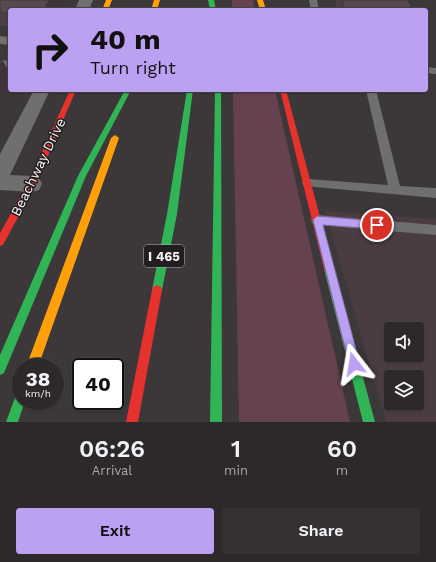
<!DOCTYPE html>
<html lang="en">
<head>
<meta charset="utf-8">
<style>
  :root { --surface:#2d292b; --page:#353133; --text:#f1f3f6; --muted:#a7a6a9; --line:#484547; --accent:#bca0f2 }
  body { margin:0; font-family:"Work Sans",sans-serif; background:var(--page); color:var(--text); height:100vh; display:flex; flex-direction:column; font-size:15px; white-space:nowrap }
  * { box-sizing:border-box; margin:0 }
  p { font-size:13px; color:var(--muted) }
  .icon { flex:none; width:22px; height:22px; fill:none; stroke:currentColor; stroke-width:2; stroke-linecap:round; stroke-linejoin:round }
  .map { position:relative; height:422px; overflow:hidden }
  .sheet { display:flex; flex-direction:column; background:var(--surface); flex:1 }
  .sheet>* { flex:none }
  .hud { position:absolute; left:8px; top:8px; width:420px; height:84px; border-radius:4px; box-shadow:0 1px 3px #0004,0 0 0 1px var(--line); background:#bca0f2; color:#111; overflow:hidden }
  .tools { position:absolute; left:384px; top:322px; display:grid; gap:8px }
  .tools a { display:grid; place-items:center; width:40px; height:40px; border-radius:4px; background:var(--surface); box-shadow:0 1px 3px #0004,0 0 0 1px var(--line); font-size:20px }
  .speed { position:absolute; left:12px; top:358px; display:flex; gap:8px; font-size:20px; font-weight:700; text-align:center }
  .speed>* { display:grid; place-content:center; width:52px; height:52px; border-radius:50%; background:var(--surface); box-shadow:0 1px 3px #0004,0 0 0 1px var(--line); line-height:1 }
  .speed small { font-size:10px; font-weight:400 }
  .speed .limit { border:2px solid #111; border-radius:6px; background:#fff; color:#111 }
  .pin { position:absolute; display:grid; place-items:center; width:34px; height:34px; color:#fff; margin:-17px; border:2px solid #fff; border-radius:50%; box-shadow:0 1px 4px #0007 }
  .me { position:absolute; width:44px; margin:-22px; rotate:346deg; stroke-linejoin:round; filter:drop-shadow(0 0 3px #0008) }
  .turn { display:flex; align-items:center; gap:14px; height:84px; padding:0 16px; font-size:18px }
  .turn .icon { width:52px; height:52px; stroke-width:2.5 }
  .turn b { display:block; font-size:28px; line-height:34px }
  .eta { display:flex; justify-content:space-evenly; align-items:center; height:68px; text-align:center }
  .eta b { font-size:24px; font-weight:600; line-height:28px }
  .action { display:flex; gap:8px; margin-top:auto; padding:8px 16px }
  .action a { flex:1; height:46px; border-radius:4px; background:var(--accent); color:#111; font-size:16px; font-weight:600; line-height:46px; text-align:center }
  .action a+a { background:var(--page); color:var(--text) }
  .map>svg:first-child { display:block }
  .built { fill:#4a3c41; fill-rule:evenodd }
  .green { fill:#664150 }
  .lines { fill:none; stroke-linecap:round; stroke-linejoin:round }
  .lane { fill:#6f6f70; fill-rule:evenodd }
  .street { fill:#6f6f70; fill-rule:evenodd }
  .fast { fill:#30b455; fill-rule:evenodd }
  .slow { fill:#ff9f0a; fill-rule:evenodd }
  .jam { fill:#e5322d; fill-rule:evenodd }
  .wall { fill:#4c3f45 }
  .shaded-wall { fill:#3e3338 }
  .building { fill:#584950; stroke:#3e3338 }
  .route { fill:#bca0f2; stroke:#7a689d }
  .labels { text-anchor:middle; stroke-width:3; stroke-linejoin:round; paint-order:stroke }
  .shield { fill:#221e1f; stroke:#b7b2b3; stroke-width:1 }
  .shield-label { font-size:13px; font-weight:bold; fill:#f7f1f3 }
  .street-label { font-size:14px; fill:#f7f1f3; stroke:#221e1f }
</style>
</head>
<body>
<div class="map">
<svg width="436" height="422" viewBox="0 0 436 422">
  <rect width="100%" height="100%" fill="#3c3739"/>
  <path class="built" d="M325 211 436 219V422H386ZM391 329H417V355H391ZM391 377H417V403H391Z"/>
  <path class="green" d="M232 0H253L255 10H232Z
    M233 90H275L350 422H239Z"/>
  <g class="lines">
    <path class="lane" d="M309 0H317L319 10H311Z
      M426 67 436 68V74L426 73Z
      M366 90H376L400 186 436 188V198L304 186 302 183 304 180 308 179 388 185Z
      M317 215 436 225V235L317 225 313 224 311 220 313 216Z"/>
    <path class="street" d="M79 0H93L89 10H75Z
      M0 36 10 37V45L0 44Z
      M0 60 10 61V71L0 70Z
      M34 90H50L10 175 32 176 39 178 42 184 39 190 32 192 0 190V154Z"/>
    <path class="fast" d="M208 0H214L216 10H210Z
      M125 90H131L86 176 4 373 0 375V355L78 176Z
      M187 90H193L177 214 162 290 161 293 157 295 153 293 152 290 167 214Z
      M215 90H221L222 422H210Z
      M329 264 333 266 334 269 375 422H363L324 269 325 266Z
      M21 390V401H25L18 422H6L17 392Z"/>
    <path class="slow" d="M106 0H112L108 10H102Z
      M154 0H160L157 10H151Z
      M257 0H263L266 10H260Z
      M115 135 119 138 38 367H26L111 138Z"/>
    <path class="jam" d="M70 90H76L36 184 3 245 0 246V233L28 183Z
      M280 90H286L334 269 333 272 329 274 325 272 324 269Z
      M157 285 161 287 162 290 138 422H126L152 290 153 287Z"/>
  </g>
  <path class="wall" d="M0 0 10 10V26H0Z
    M335 0H408L412 10H337Z"/>
  <path class="shaded-wall" d="M50 0H64L57 10H43Z
    M3 61 10 73V75L9 77 10 80 0 95V65Z"/>
  <path class="building" d="M0 0H50L43 10H10V13H0Z
    M342 0H408L412 10H344Z
    M0 60 3 61 0 65Z
    M0 66H3L0 70Z"/>
  <path class="route" d="M317 216 377 221 381 225 377 229 323 225 360 364 359 368 354 370 350 368 313 220Z"/>
  <g class="labels">
    <rect class="shield" x="144" y="245" width="40" height="22" rx="3"/>
    <g class="shield-label">
      <text x="164" y="261">I 465</text>
    </g>
    <g class="street-label">
      <text transform="translate(38 167) rotate(-64)" y="5">Beachway Drive</text>
    </g>
  </g>
</svg>
<div class="tools">
<a><svg class="icon" aria-label="sound" viewBox="0 0 24 24"><path d="M4 9h4l5-4v14l-5-4H4zM17 9q2 3 0 6"/></svg></a>
<a><svg class="icon" aria-label="layers" viewBox="0 0 24 24"><path d="M12 4l9 5-9 5-9-5zM3 14l9 5 9-5"/></svg></a>
</div>
<div class="speed"><div>38<small>km/h</small></div><div class="limit">40</div></div>
<div class="pin" style="left:377px;top:225px;background:#d93025"><svg class="icon" aria-label="arrive" viewBox="0 0 24 24"><path d="M6 21V4h12l-3 4 3 4H6"/></svg></div>
<svg class="me" style="left:354px;top:364px" viewBox="-20 -20 40 40"><path d="M0-17L14 15 0 8-14 15z" fill="#bca0f2" stroke="#fff" stroke-width="4"/></svg>
<div class="hud">
<div class="turn"><svg class="icon" aria-label="right" viewBox="0 0 24 24"><path d="M7 20v-9h11M14 6l5 5-5 5"/></svg><div><b>40 m</b>Turn right</div></div>
</div>
</div>
<section class="sheet">
<div class="eta">
<div><b>06:26</b><p>Arrival</p></div>
<div><b>1</b><p>min</p></div>
<div><b>60</b><p>m</p></div>
</div>
<div class="action"><a>Exit</a><a>Share</a></div>
</section>
</body>
</html>
